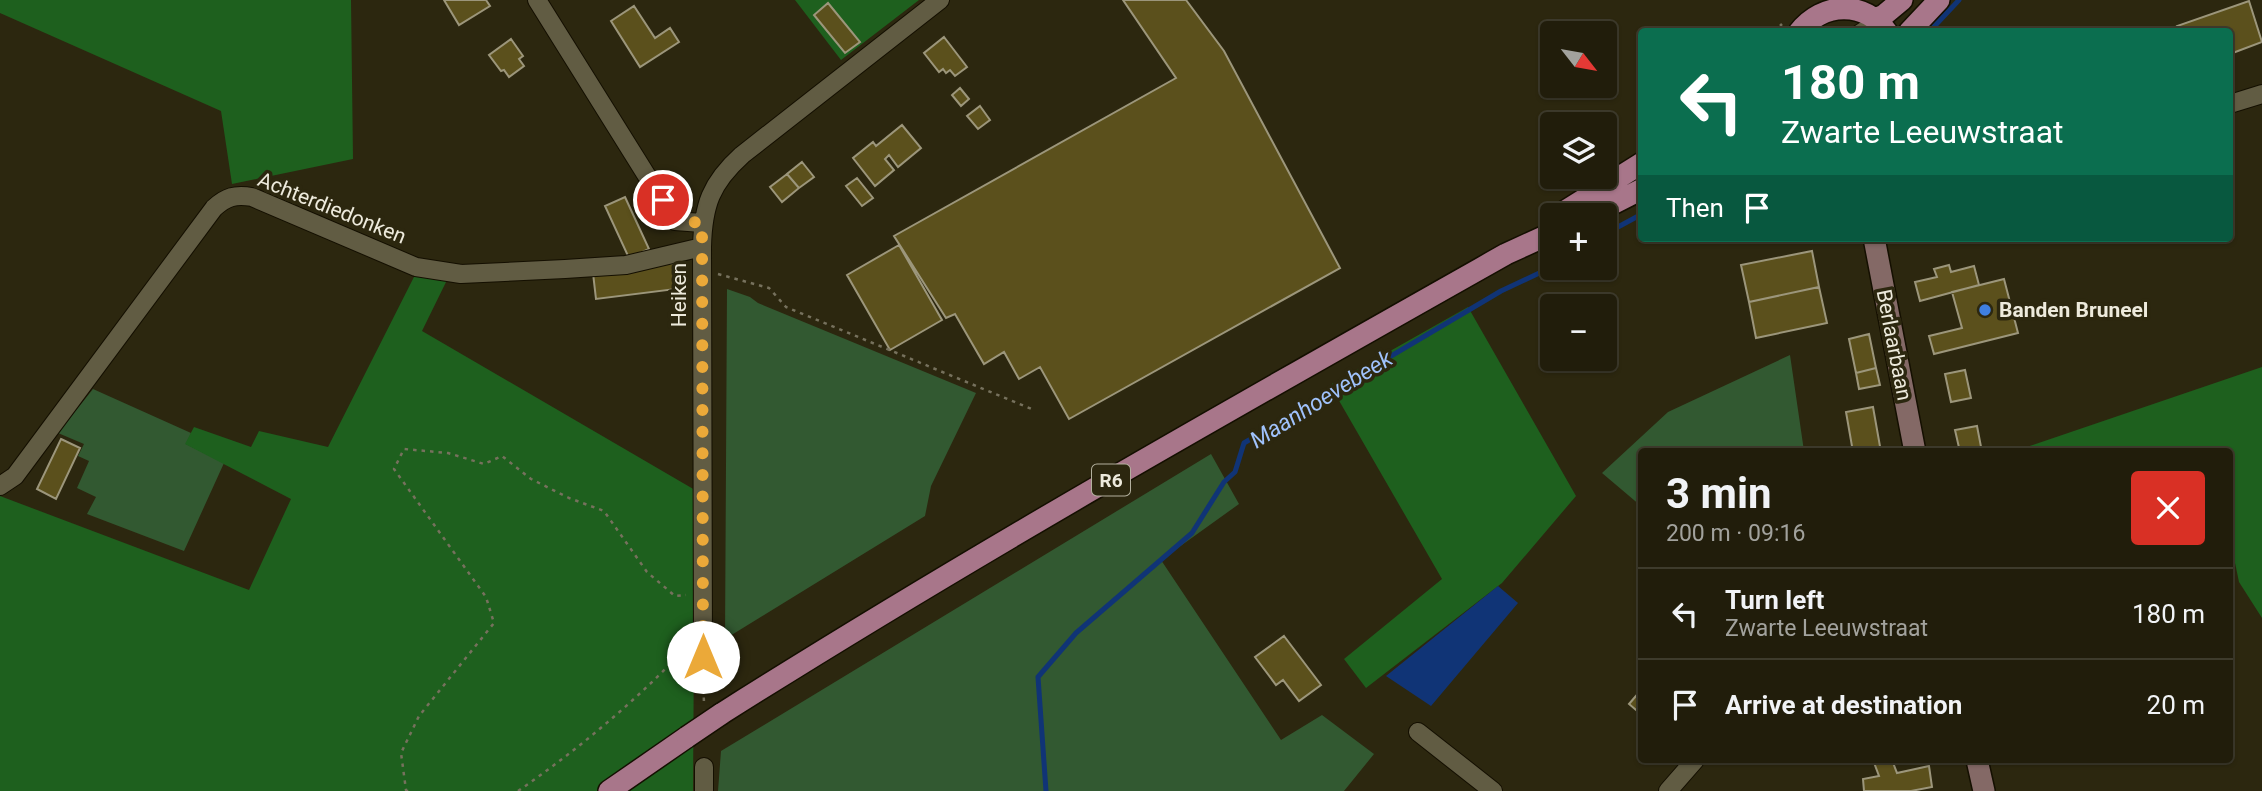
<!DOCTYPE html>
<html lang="en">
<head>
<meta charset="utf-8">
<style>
  :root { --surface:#211d0b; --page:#2d2a19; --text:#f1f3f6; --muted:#a2a29d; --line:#3e3b2c }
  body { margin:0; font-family:Roboto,sans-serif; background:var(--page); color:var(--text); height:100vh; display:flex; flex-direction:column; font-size:26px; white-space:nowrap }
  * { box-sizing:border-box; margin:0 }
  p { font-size:23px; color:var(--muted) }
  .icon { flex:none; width:38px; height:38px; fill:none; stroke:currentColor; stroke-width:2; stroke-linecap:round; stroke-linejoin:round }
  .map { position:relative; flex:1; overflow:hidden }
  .side { position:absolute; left:1638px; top:448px; width:595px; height:315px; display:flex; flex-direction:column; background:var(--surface); border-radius:7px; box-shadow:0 2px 5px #0004,0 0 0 2px var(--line) }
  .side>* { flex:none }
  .guide { position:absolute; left:1638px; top:28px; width:595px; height:214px; border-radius:7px; box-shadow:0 2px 5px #0004,0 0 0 2px var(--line); background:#0b6e4f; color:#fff; overflow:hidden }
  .needle { width:46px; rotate:121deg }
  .fabs { position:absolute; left:1540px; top:21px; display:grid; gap:14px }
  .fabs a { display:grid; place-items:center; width:77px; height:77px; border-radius:7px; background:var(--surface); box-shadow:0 2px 5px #0004,0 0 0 2px var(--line); font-size:35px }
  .pin { position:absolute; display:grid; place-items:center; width:60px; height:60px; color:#fff; margin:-30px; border:4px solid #fff; border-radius:50%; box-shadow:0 2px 7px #0007 }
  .me { position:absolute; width:77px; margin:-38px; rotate:0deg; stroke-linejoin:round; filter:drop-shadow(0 0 5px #0008) }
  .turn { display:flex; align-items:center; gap:24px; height:147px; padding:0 28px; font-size:32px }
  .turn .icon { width:91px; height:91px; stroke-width:2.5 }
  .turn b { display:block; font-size:49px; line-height:60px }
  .then { display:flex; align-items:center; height:66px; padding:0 28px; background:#0003; gap:14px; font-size:26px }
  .round { display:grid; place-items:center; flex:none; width:74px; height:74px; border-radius:7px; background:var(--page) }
  .headline { display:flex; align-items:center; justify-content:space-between; height:119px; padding:0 28px }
  h1 { font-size:42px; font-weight:700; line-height:52px }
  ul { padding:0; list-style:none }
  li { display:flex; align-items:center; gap:21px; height:91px; padding:0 28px; border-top:2px solid var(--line) }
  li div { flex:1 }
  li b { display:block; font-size:26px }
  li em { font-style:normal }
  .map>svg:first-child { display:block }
  .green { fill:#325931 }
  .forest { fill:#1e601e }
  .water { fill:#103476 }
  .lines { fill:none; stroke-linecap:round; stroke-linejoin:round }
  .stream { stroke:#103476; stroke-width:5 }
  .building { fill:#5b501c; stroke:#9c967b; stroke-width:2 }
  .lane-casing { stroke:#140f00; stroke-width:11 }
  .street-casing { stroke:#140f00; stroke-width:20 }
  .secondary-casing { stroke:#140f00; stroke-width:24 }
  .primary-casing { stroke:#140f00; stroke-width:24 }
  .path { stroke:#76715d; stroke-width:2.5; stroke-dasharray:3.5 5; stroke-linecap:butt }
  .lane { stroke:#615c43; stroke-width:9 }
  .street { stroke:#615c43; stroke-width:18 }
  .secondary { stroke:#846966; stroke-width:21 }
  .primary { stroke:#a8768a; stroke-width:21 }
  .primary-bridge-casing { stroke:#140f00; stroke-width:24; stroke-linecap:butt }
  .primary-bridge { stroke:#a8768a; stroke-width:21 }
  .route { stroke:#eba939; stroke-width:12; stroke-dasharray:0 21.6 }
  .shop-dot { fill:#3f7fe0; stroke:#2c270f; stroke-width:2.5 }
  .labels { text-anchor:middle; stroke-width:7; stroke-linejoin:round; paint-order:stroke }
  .shield { fill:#2c270f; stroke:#b3b09e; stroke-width:2 }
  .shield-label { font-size:19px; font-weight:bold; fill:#edeadc }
  .street-label { font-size:21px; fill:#edeadc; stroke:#2c270f }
  .poi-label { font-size:21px; font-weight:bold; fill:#edeadc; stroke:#2c270f; text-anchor:start }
  .water-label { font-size:23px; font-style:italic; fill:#a0c2fb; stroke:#2c270f }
</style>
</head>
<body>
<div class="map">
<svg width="2262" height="791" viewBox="0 0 2262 791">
  <rect width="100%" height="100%" fill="#2c270f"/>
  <path class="green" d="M727 289 750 297 758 303 976 393 931 486 925 516 725 639Z
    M1790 355 1804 451 1642 452 1641 506 1602 473 1668 412Z
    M93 389 191 433 186 444 224 463 184 551 87 514 96 497 77 488 89 461 78 456 84 444 58 433Z
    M1211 454 1239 504 1161 560 1281 740 1322 715 1374 754 1344 791H718L721 751Z"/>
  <path class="forest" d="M0 0H351L353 159 232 184 221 111 0 13Z
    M795 0H919L841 60Z
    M417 271 447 280 422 331 695 490 693 791H0V496L249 590 291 499 185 444 194 427 251 447 259 431 328 447Z
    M1468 307 1576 496 1502 583 1366 688 1344 659 1442 579 1330 385Z
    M2262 367V618L2239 582 2230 539V452L2015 451Z"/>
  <path class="water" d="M1498 586 1518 603 1431 706 1386 676Z"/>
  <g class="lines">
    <path class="stream" d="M1929 32 1959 0
      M1605 234 1642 214
      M1046 791 1038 677 1076 633 1192 533 1224 482 1235 472 1244 443 1501 291 1552 267"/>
  </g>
  <path class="building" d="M444 0H486L490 6 459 25Z
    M1123 0H1186L1224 51 1340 268 1069 419 1040 367 1019 379 1004 352 984 364 955 314 946 318 894 236 1176 78Z
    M2249 1 2262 42 2230 54V32H2179L2177 26Z
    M828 3 860 42 845 53 814 15Z
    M634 6 655 38 670 28 679 42 640 67 611 21Z
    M944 37 967 67 955 76 950 70 946 73 943 69 939 72 924 53Z
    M511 39 523 56 519 59 524 66 509 77 504 70 501 71 489 55Z
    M960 88 969 99 961 106 952 95Z
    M980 106 990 120 978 129 967 116Z
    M902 125 921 148 898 167 889 155 885 159 894 170 875 186 853 158 873 142 876 146Z
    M802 162 814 177 799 188 787 174Z
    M787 174 799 188 782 202 770 187Z
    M857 178 873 198 862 206 846 186Z
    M625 197 649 249 629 258 605 206Z
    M899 245 942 320 890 350 847 275Z
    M1812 251 1819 287 1749 302 1741 265Z
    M673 263 676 289 596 299 593 273Z
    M1949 265 1951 272 1974 266 1979 285 1920 301 1915 282 1937 277 1934 269Z
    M2004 279 2018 333 1934 354 1929 336 1962 328 1952 292Z
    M1819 287 1827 323 1756 338 1749 302Z
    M1869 334 1876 368 1856 373 1849 339Z
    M1876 368 1880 385 1859 389 1856 373Z
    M1965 370 1971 398 1951 402 1945 374Z
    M1873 407 1881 452H1853L1846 412Z
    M1977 426 1982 452H1960L1955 430Z
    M61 439 80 448 56 499 37 489Z
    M1284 636 1321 685 1299 701 1283 680 1276 685 1255 657Z
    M1642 689V715L1629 704Z
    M1873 760H1892L1897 773 1929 766 1932 787 1911 791H1864L1863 779 1879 776Z"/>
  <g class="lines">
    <g class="lane-casing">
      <path id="lane" d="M1854 32 1874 19"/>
    </g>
    <g class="street-casing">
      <path id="street" d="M537 0 675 221 702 223
        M2230 104 2262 94
        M0 486 15 476 214 208C226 197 235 194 252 197L416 267 461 274 565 269 626 265 702 247
        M703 657 702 247C703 205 711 183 742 155L940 0
        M1418 732 1493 791
        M704 791V767
        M1668 791 1695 760"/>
    </g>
    <g class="secondary-casing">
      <path id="secondary" d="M1874 238 1915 452
        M1977 760 1984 791"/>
    </g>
    <g class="primary-casing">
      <path id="primary" d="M1875 19 1884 15 1902 0
        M1799 32C1822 2 1865 0 1887 32
        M1909 32 1939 0
        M1559 215 1642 163
        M1591 215 1642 189
        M721 714C977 552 1242 403 1506 254L1552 233
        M609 791 687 737"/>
    </g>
    <path class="path" d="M1774 32 1782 24
      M718 274 769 288 786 307 1034 410
      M703 672 704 704
      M408 791 406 790 401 753 419 716 494 623 486 597 394 469 404 449 448 453 484 464 502 456 531 479 569 498 604 511 647 572 675 596 686 595
      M518 791C576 751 631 705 680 654L687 655"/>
    <use href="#lane" class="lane"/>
    <use href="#street" class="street"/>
    <use href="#secondary" class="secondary"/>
    <use href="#primary" class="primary"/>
    <g class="primary-bridge-casing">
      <path id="primary-bridge" d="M687 737 721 714"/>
    </g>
    <use href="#primary-bridge" class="primary-bridge"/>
  </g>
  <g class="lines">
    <path class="route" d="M663 200 675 220 702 223 703 657"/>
  </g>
  <circle class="shop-dot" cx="1985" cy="310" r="7"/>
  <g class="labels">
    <rect class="shield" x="1092" y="464.5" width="38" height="31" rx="5"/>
    <g class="shield-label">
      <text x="1111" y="487">R6</text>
    </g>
    <g class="street-label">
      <text transform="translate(332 208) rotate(22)" y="7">Achterdiedonken</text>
      <text transform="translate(679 295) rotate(-90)" y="7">Heiken</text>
      <text transform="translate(1894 345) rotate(79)" y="7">Berlaarbaan</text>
    </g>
    <g class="poi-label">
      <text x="1999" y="317">Banden Bruneel</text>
    </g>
    <g class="water-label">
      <text transform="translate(1321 399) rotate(-32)" y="8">Maanhoevebeek</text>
    </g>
  </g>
</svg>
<div class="fabs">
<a><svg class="needle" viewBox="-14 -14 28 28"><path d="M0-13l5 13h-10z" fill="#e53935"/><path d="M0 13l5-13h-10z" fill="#a2a29d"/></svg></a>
<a><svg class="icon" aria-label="layers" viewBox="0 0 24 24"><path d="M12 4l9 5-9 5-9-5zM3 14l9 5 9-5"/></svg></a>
<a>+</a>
<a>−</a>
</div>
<div class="pin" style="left:663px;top:200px;background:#d93025"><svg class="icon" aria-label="arrive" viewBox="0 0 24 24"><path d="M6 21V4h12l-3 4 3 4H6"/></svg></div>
<svg class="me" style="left:703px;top:657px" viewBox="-20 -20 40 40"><circle r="19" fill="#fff"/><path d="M0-13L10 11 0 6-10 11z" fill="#eba939"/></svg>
<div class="guide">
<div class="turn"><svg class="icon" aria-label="left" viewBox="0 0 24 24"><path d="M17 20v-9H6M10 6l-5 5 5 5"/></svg><div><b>180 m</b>Zwarte Leeuwstraat</div></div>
<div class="then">Then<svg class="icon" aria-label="arrive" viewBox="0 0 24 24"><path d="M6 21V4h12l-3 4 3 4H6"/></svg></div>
</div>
<section class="side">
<div class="headline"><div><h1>3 min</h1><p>200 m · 09:16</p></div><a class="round" style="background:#d93025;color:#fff"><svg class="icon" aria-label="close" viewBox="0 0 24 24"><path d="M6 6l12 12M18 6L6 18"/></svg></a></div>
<ul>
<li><svg class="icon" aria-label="left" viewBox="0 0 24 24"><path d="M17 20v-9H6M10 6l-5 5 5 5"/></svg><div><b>Turn left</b><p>Zwarte Leeuwstraat</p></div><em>180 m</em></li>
<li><svg class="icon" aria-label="arrive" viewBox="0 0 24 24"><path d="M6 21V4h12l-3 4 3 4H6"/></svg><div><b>Arrive at destination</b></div><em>20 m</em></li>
</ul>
</section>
</div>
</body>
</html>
